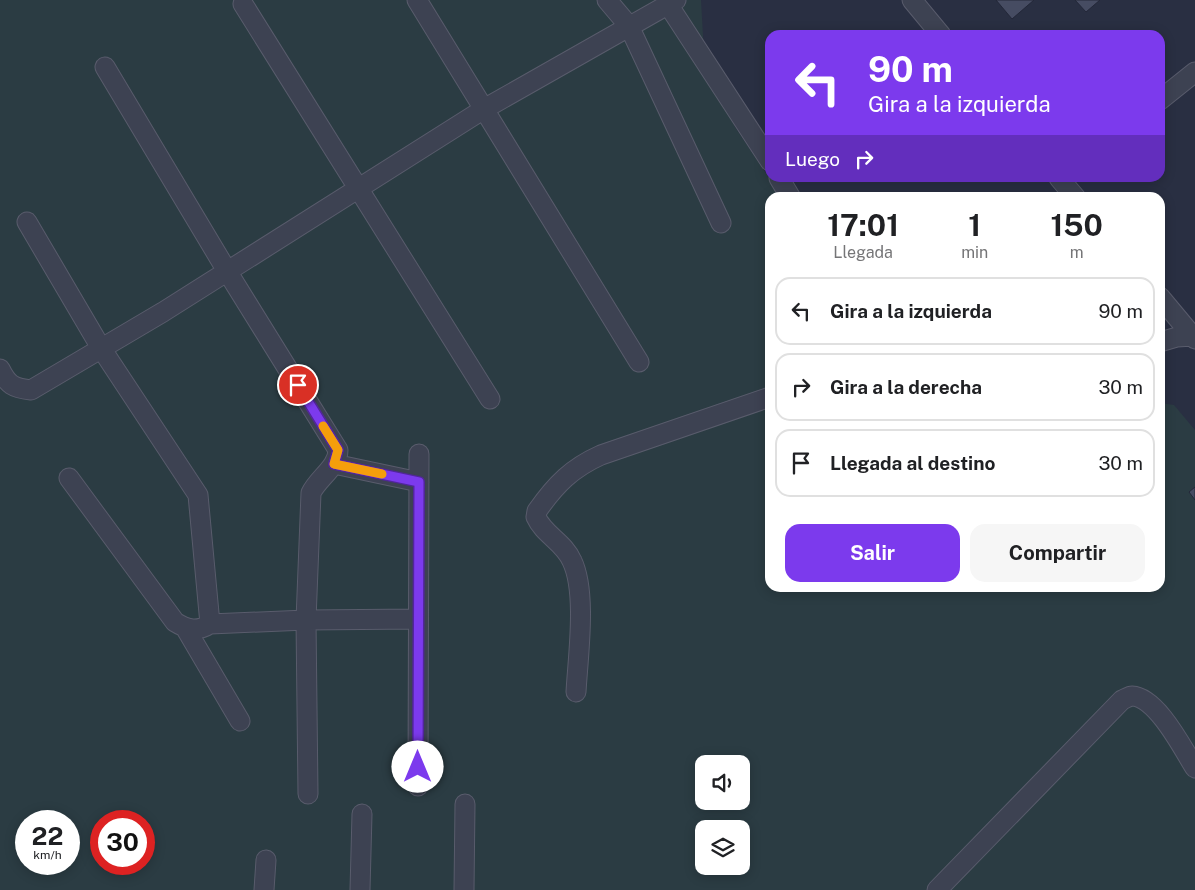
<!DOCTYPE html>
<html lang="es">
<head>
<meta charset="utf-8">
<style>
  :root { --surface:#fff; --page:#f6f6f6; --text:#202124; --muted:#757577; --line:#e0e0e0; --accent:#7c3aed }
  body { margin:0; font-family:"Public Sans",sans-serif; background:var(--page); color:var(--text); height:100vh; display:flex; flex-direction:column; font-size:19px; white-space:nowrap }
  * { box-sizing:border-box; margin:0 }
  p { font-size:16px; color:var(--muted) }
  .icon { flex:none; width:28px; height:28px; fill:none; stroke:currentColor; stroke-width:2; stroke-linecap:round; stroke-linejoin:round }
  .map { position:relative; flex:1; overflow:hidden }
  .side { position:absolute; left:765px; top:192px; width:400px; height:400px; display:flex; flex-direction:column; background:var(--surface); border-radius:15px; box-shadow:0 2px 12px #0003 }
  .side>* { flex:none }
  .hud { position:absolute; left:765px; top:30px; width:400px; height:152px; border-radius:15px; box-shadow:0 2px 12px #0003; background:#7c3aed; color:#fff; overflow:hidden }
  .fabs { position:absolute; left:695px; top:755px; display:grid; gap:10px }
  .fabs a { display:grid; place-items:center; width:55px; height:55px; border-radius:10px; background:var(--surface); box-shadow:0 2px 12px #0003; font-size:25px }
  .speed { position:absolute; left:15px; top:810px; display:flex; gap:10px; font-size:25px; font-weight:700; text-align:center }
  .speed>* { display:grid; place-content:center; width:65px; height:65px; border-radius:50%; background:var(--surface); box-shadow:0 2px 12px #0003; line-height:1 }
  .speed small { font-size:12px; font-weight:400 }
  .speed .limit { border:8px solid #d22; background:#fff; color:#111 }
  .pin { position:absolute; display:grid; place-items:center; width:42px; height:42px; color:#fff; margin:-21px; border:2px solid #fff; border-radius:50%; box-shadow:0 1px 5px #0007 }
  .me { position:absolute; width:55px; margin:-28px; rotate:0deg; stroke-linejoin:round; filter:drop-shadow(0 0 4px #0008) }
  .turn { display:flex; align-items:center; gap:18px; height:105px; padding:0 20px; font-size:22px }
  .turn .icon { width:65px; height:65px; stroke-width:2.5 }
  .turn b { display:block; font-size:35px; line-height:42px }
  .then { display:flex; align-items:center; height:48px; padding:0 20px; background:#0003; gap:10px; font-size:19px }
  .eta { display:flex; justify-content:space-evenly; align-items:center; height:85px; text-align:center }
  .eta b { font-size:30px; font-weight:700; line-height:35px }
  .primary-button { display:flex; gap:10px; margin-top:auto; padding:10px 20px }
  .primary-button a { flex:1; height:58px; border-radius:15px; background:var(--accent); color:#fff; font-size:20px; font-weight:700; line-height:58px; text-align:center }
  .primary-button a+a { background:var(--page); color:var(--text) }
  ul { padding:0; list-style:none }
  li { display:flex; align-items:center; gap:15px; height:68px; margin:0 10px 8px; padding:0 10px; border:2px solid var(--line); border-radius:15px }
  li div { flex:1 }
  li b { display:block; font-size:19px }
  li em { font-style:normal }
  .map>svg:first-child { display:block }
  .green { fill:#2b3c43; fill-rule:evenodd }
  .building { fill:#464c62; stroke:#242839 }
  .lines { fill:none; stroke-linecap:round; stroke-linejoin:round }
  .street-casing { stroke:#595c6c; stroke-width:21 }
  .street { stroke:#3d4252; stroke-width:19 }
  .route-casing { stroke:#51269a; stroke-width:12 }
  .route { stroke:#7c3aed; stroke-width:9 }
  .slow { stroke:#f59e0b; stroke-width:9 }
</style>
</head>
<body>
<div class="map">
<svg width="1195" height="890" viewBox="0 0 1195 890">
  <rect width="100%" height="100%" fill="#292f42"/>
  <path class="green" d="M0 0H701L704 54 735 127 782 197 770 198V588H1160V403L1174 405 1195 430V890H0ZM704 764H741V801H704ZM26 821H69V864H26ZM101 821H144V864H101ZM704 829H741V866H704Z"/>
  <path class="building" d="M996 0H1034L1012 19Z
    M1075 0H1100L1086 12Z
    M1195 487V500L1189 492Z"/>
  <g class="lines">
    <g class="street-casing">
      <path id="street" d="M417 0 639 362
        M607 0 629 26 721 223
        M912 0 941 35
        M243 4 490 399
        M669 6 770 161
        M105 67 227 271 338 450C338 467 318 478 311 493L306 620 308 794
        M1160 100 1195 72
        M779 178 791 198
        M1059 178 1076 198
        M27 222 101 348 198 495 210 624 306 620 417 619
        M1160 297 1195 339
        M1160 342 1177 337 1193 336 1195 334
        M0 369C8 385 13 388 31 390L163 312 484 109 676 0
        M334 464 419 482
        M69 478 175 622C188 630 197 632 210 624
        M186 629 240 721
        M576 692C578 656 587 592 572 561 564 542 544 535 536 517L537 511C556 484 572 468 601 455L770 397
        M418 786 419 454
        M264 890 266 860
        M360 890 362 814
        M464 890 465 804
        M937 890 1122 700C1125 699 1129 696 1132 696 1157 697 1183 749 1195 768"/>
    </g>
    <use href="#street" class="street"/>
  </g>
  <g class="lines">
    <g class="route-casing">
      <path id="route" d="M298 385 338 450 334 464 419 482 418 767"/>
    </g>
    <use href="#route" class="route"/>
    <path class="slow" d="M323 426 338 450 334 464 382 474"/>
  </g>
</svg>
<div class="fabs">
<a><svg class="icon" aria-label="sound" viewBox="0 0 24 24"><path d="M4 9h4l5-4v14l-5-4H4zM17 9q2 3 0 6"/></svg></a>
<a><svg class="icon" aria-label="layers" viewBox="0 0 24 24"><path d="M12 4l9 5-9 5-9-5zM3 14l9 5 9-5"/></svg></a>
</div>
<div class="speed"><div>22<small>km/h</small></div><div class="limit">30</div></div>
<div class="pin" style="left:298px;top:385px;background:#d93025"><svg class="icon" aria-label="arrive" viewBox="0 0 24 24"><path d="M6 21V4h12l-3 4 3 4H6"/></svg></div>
<svg class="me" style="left:418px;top:767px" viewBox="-20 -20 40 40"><circle r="19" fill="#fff"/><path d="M0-13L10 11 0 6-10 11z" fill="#7c3aed"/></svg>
<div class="hud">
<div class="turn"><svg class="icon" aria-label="left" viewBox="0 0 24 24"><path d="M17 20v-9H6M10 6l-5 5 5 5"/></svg><div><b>90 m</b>Gira a la izquierda</div></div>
<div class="then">Luego<svg class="icon" aria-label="right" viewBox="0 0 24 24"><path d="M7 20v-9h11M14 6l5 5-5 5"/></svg></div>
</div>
<section class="side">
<div class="eta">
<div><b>17:01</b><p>Llegada</p></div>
<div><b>1</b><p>min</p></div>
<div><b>150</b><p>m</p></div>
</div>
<ul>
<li><svg class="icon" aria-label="left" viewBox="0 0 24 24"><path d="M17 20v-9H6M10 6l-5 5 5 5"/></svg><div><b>Gira a la izquierda</b></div><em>90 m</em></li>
<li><svg class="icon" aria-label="right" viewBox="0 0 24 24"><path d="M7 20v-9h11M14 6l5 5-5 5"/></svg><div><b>Gira a la derecha</b></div><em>30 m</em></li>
<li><svg class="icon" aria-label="arrive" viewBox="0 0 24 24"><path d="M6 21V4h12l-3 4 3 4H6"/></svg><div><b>Llegada al destino</b></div><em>30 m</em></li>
</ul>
<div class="primary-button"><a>Salir</a><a>Compartir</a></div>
</section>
</div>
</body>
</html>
